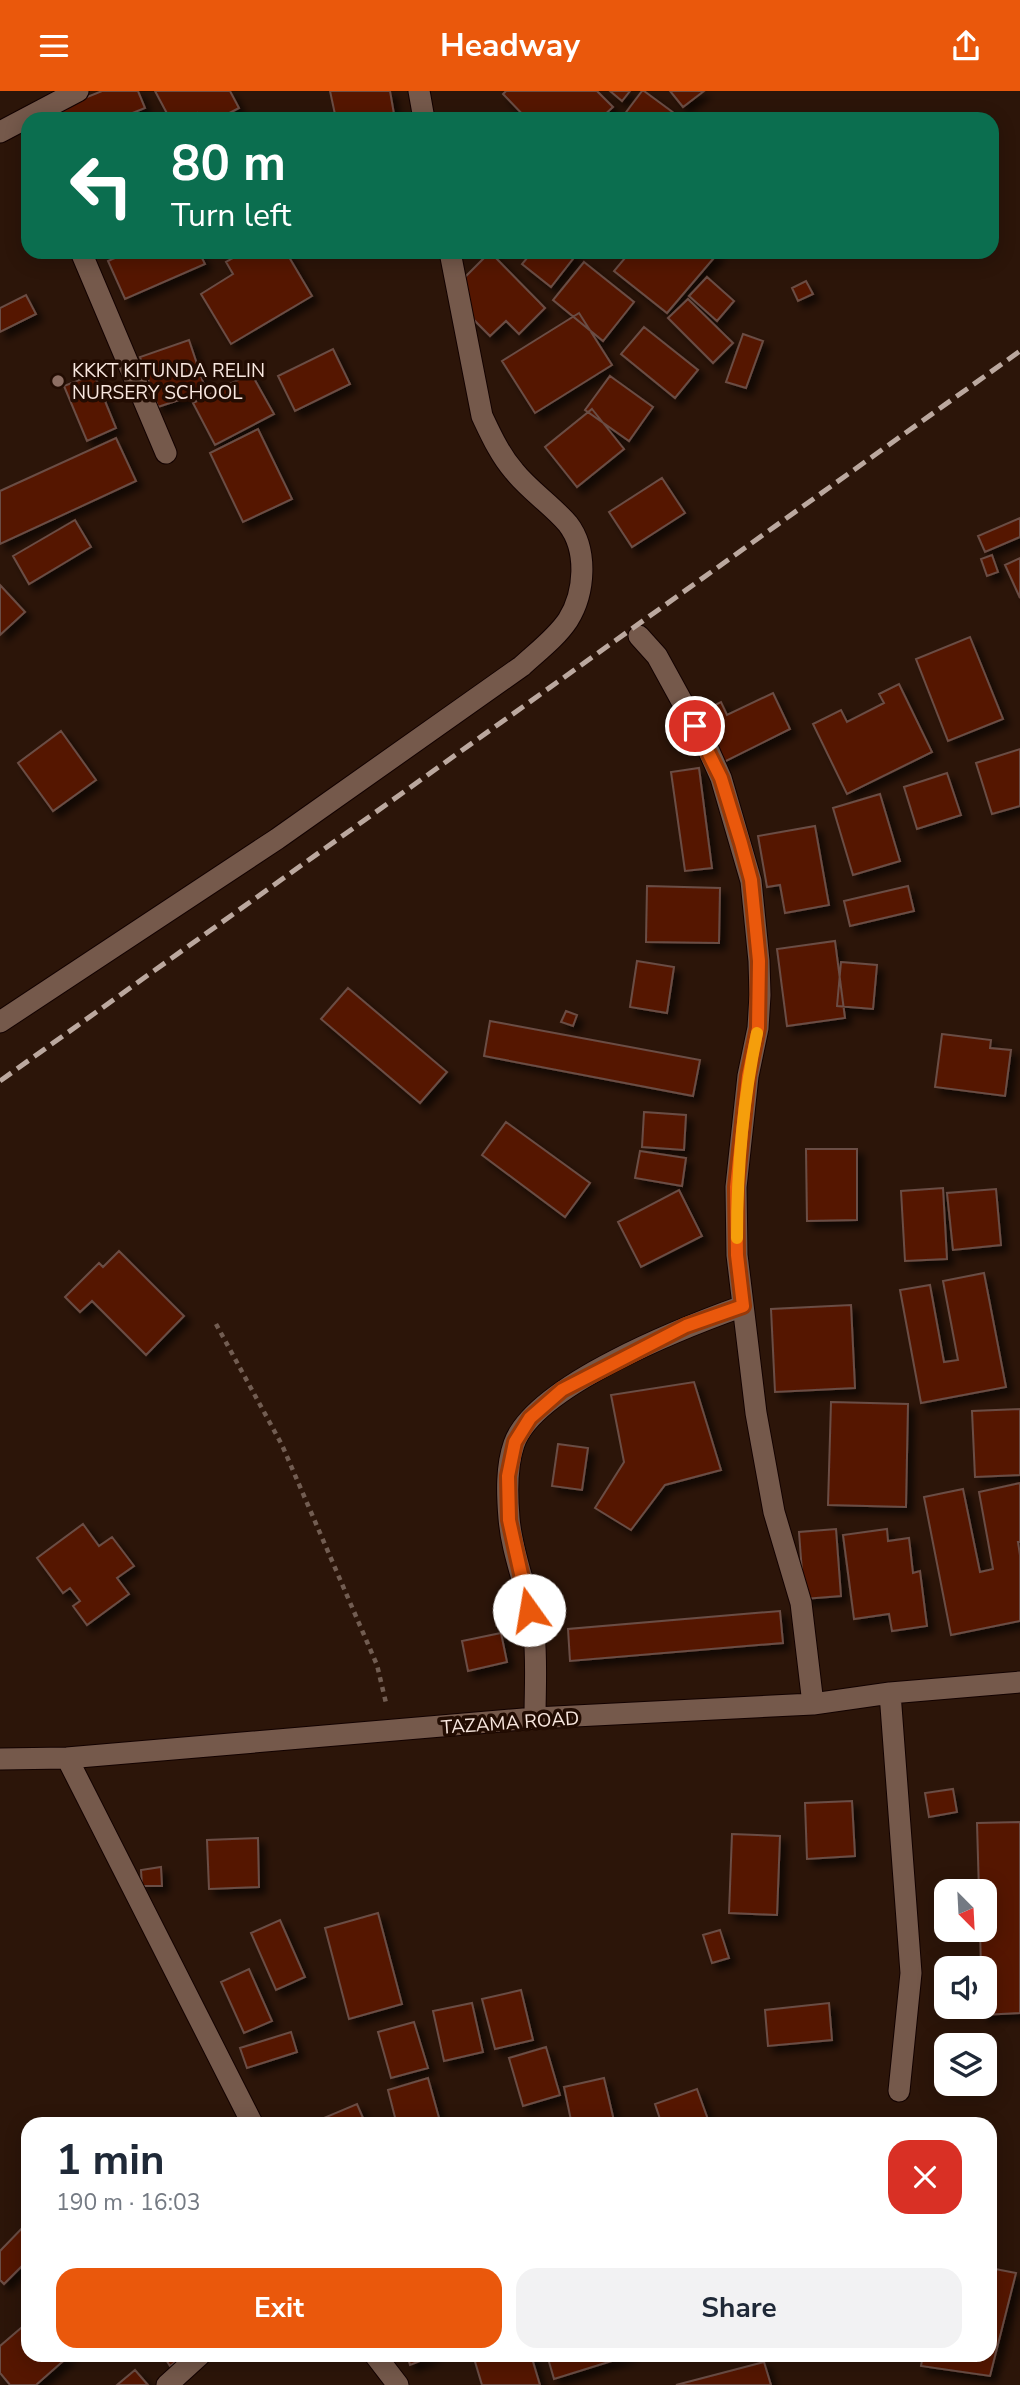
<!DOCTYPE html>
<html lang="en">
<head>
<meta charset="utf-8">
<style>
  :root { --surface:#fff; --page:#f2f2f3; --text:#1f2937; --muted:#747a83; --accent:#ea580c }
  body { margin:0; font-family:"Nunito Sans",sans-serif; background:var(--page); color:var(--text); height:100vh; display:flex; flex-direction:column; font-size:26px; white-space:nowrap }
  * { box-sizing:border-box; margin:0 }
  p { font-size:23px; color:var(--muted) }
  .icon { flex:none; width:38px; height:38px; fill:none; stroke:currentColor; stroke-width:2; stroke-linecap:round; stroke-linejoin:round }
  .map { position:relative; flex:1; overflow:hidden }
  .side { position:absolute; left:21px; top:2026px; width:976px; height:245px; display:flex; flex-direction:column; background:var(--surface); border-radius:21px; box-shadow:0 4px 18px #0003 }
  .side>* { flex:none }
  .banner { position:absolute; left:21px; top:21px; width:978px; height:147px; border-radius:21px; box-shadow:0 4px 18px #0003; background:#0b6e4f; color:#fff; overflow:hidden }
  .needle { width:46px; rotate:156deg }
  .controls { position:absolute; left:934px; top:1788px; display:grid; gap:14px }
  .controls a { display:grid; place-items:center; width:63px; height:63px; border-radius:14px; background:var(--surface); box-shadow:0 4px 18px #0003; font-size:35px }
  .pin { position:absolute; display:grid; place-items:center; width:60px; height:60px; color:#fff; margin:-30px; border:4px solid #fff; border-radius:50%; box-shadow:0 2px 7px #0007 }
  .me { position:absolute; width:77px; margin:-38px; rotate:347deg; stroke-linejoin:round; filter:drop-shadow(0 0 5px #0008) }
  .turn { display:flex; align-items:center; gap:24px; height:147px; padding:0 35px; font-size:32px }
  .turn .icon { width:91px; height:91px; stroke-width:2.5 }
  .turn b { display:block; font-size:49px; line-height:60px }
  .round { display:grid; place-items:center; flex:none; width:74px; height:74px; border-radius:21px; background:var(--page) }
  .headline { display:flex; align-items:center; justify-content:space-between; height:119px; padding:0 35px }
  h1 { font-size:42px; font-weight:700; line-height:52px }
  .cta { display:flex; gap:14px; margin-top:auto; padding:14px 35px }
  .cta a { flex:1; height:80px; border-radius:21px; background:var(--accent); color:#fff; font-size:28px; font-weight:700; line-height:80px; text-align:center }
  .cta a+a { background:var(--page); color:var(--text) }
  header { display:flex; justify-content:space-between; align-items:center; height:91px; padding:0 35px; background:var(--accent); color:#fff; font-size:32px; font-weight:700 }
  .map>svg:first-child { display:block }
  .building { fill:#551703; stroke:#6b4d44; stroke-width:2; filter:url(#shadow) }
  .lines { fill:none; stroke-linecap:round; stroke-linejoin:round }
  .minor-casing { stroke:#130200; stroke-width:23 }
  .path { stroke:#725d52; stroke-width:4.5; stroke-dasharray:5 5; stroke-linecap:butt }
  .minor { stroke:#75594b; stroke-width:21 }
  .rail { stroke:#bba89f; stroke-width:5; stroke-dasharray:14 7; stroke-linecap:butt }
  .route-casing { stroke:#983908; stroke-width:18 }
  .route { stroke:#ea580c; stroke-width:12 }
  .slow { stroke:#f59e0b; stroke-width:12 }
  .education-dot { fill:#8d6e63; stroke:#220c02; stroke-width:2.5 }
  .labels { text-anchor:middle; stroke-width:7; stroke-linejoin:round; paint-order:stroke }
  .poi-label { font-size:19px; fill:#f8e7df; stroke:#220c02; text-anchor:start }
  .street-label { font-size:19px; fill:#f8e7df; stroke:#220c02 }
</style>
</head>
<body>
<header><svg class="icon" aria-label="menu" viewBox="0 0 24 24"><path d="M4 6h16M4 12h16M4 18h16"/></svg>Headway<svg class="icon" aria-label="share" viewBox="0 0 24 24"><path d="M12 15V3M7 8l5-5 5 5M5 13v7h14v-7"/></svg></header>
<div class="map">
<svg width="1020" height="2294" viewBox="0 0 1020 2294">
  <defs>
    <filter id="shadow"><feDropShadow dx="6" dy="6" stdDeviation="3.5" flood-color="#0009"/></filter>
  </defs>
  <rect width="100%" height="100%" fill="#2c1509"/>
  <path class="building" d="M102 0H138L145 17 118 28H41L40 25Z
    M155 0H230L239 17 218 28H200L197 22 186 28H170Z
    M330 0H390L394 23 369 28H336Z
    M506 0H597L613 16 600 28H527L503 3Z
    M610 0H630L622 10Z
    M642 0H644L682 28H621Z
    M670 0H704L683 16Z
    M128 161H199L205 173 125 208 108 170Z
    M244 161H286L312 205 231 253 201 203 233 183 226 171Z
    M490 161 545 217 519 243 506 230 490 245 448 203Z
    M532 161H571L576 164 551 196 522 173Z
    M630 161H719L667 222 614 180Z
    M584 171 634 211 603 250 553 209Z
    M707 186 734 210 717 230 689 205Z
    M806 190 813 203 798 210 792 197Z
    M26 204 36 223 0 241V217Z
    M688 208 733 252 713 272 668 227Z
    M579 222 612 274 535 322 502 270Z
    M644 236 698 279 675 307 621 263Z
    M743 243 763 250 746 297 726 291Z
    M189 249 206 300 158 316 140 266Z
    M333 258 350 293 295 320 278 285Z
    M251 282 274 323 215 354 193 312Z
    M94 283 116 337 87 350 64 295Z
    M610 285 653 316 629 350 585 319Z
    M592 318 624 358 577 396 545 356Z
    M258 338 292 408 243 431 210 362Z
    M116 347 136 390 0 453V400Z
    M662 387 685 422 632 456 609 421Z
    M1020 427V446L985 461 978 445Z
    M75 429 91 456 29 493 13 465Z
    M992 464 998 481 987 485 981 468Z
    M1020 467V507L1005 474Z
    M0 494 25 521 0 544Z
    M970 546 1003 628 948 650 916 568Z
    M899 593 932 661 847 703 813 633 841 619 847 631 884 612 879 603Z
    M773 602 790 638 722 672 697 623 721 611 727 624Z
    M61 640 96 689 53 720 18 672Z
    M1020 658V715L992 723 976 672Z
    M699 677 712 777 685 780 671 681Z
    M947 682 961 724 917 738 904 696Z
    M880 703 900 770 853 784 833 717Z
    M815 735 829 814 785 822 780 794 767 796 758 745Z
    M647 795 720 797 719 852 646 851Z
    M908 795 914 820 850 835 844 810Z
    M835 850 845 927 787 935 777 858Z
    M637 870 674 876 667 922 630 916Z
    M841 871 877 874 873 918 837 915Z
    M348 897 447 981 420 1012 321 928Z
    M566 920 577 924 573 935 561 931Z
    M490 930 700 969 693 1005 484 965Z
    M942 943 991 949 990 957 1011 959 1005 1005 935 996Z
    M644 1021 686 1024 684 1059 642 1056Z
    M506 1031 590 1092 565 1126 482 1064Z
    M806 1058H857V1129L807 1130Z
    M640 1060 686 1067 682 1095 635 1087Z
    M943 1097 947 1168 905 1170 901 1100Z
    M996 1098 1001 1154 953 1159 947 1102Z
    M679 1099 702 1145 641 1176 618 1131Z
    M119 1160 184 1225 146 1264 92 1210 80 1221 65 1206 99 1172 103 1176Z
    M984 1182 1006 1296 921 1312 900 1199 930 1194 944 1271 958 1269 943 1190Z
    M851 1214 855 1297 775 1301 771 1218Z
    M694 1291 721 1379 665 1394 631 1439 595 1417 624 1371 611 1304Z
    M831 1311 908 1313 906 1416 828 1414Z
    M1020 1318V1384L975 1386 972 1320Z
    M558 1353 588 1357 582 1399 552 1395Z
    M1020 1392V1451H1018L1020 1464V1530L951 1544 924 1406 963 1398 980 1481 993 1478 979 1401Z
    M83 1433 99 1455 112 1446 134 1475 117 1487 129 1503 87 1534 73 1515 80 1510 70 1497 63 1502 37 1467Z
    M836 1438 841 1505 804 1508 799 1441Z
    M887 1438 888 1450 909 1447 913 1482 920 1480 927 1535 892 1540 889 1523 854 1528 843 1444Z
    M780 1520 783 1552 570 1570 568 1538Z
    M501 1542 507 1571 468 1580 462 1550Z
    M953 1698 957 1721 929 1726 925 1702Z
    M852 1710 855 1765 807 1768 805 1712Z
    M1020 1731V1922L982 1924V1916H985V1878H981L980 1839H985V1801H979L977 1732Z
    M732 1743 780 1745 777 1824 729 1822Z
    M258 1747 259 1796 209 1798 207 1749Z
    M161 1776 162 1795H142L141 1779Z
    M378 1822 402 1913 349 1928 325 1837Z
    M280 1829 305 1886 276 1899 251 1842Z
    M720 1839 729 1867 712 1872 703 1844Z
    M249 1878 272 1930 244 1942 221 1891Z
    M521 1899 533 1949 495 1958 482 1908Z
    M472 1912 483 1961 444 1970 433 1920Z
    M829 1912 832 1949 768 1955 765 1919Z
    M414 1931 428 1977 391 1987 378 1941Z
    M291 1941 297 1961 247 1977 240 1957Z
    M546 1956 560 2004 523 2015 509 1967Z
    M428 1987 441 2034H397L388 1999Z
    M604 1987 615 2034H572L564 1996Z
    M697 1998 710 2034H662L655 2013Z
    M357 2013 366 2034H320L319 2029Z
    M28 2131V2169L4 2193 0 2189V2160Z
    M990 2177 1016 2182 990 2285 921 2275 923 2264H990Z
    M28 2231V2264H70L36 2294H10L0 2282V2255Z
    M163 2264H185L170 2275Z
    M407 2264H435L410 2274Z
    M473 2264H531L540 2294H482Z
    M547 2264H631L554 2288Z
    M764 2271 771 2294H676Z
    M135 2279 148 2294H117Z"/>
  <g class="lines">
    <g class="minor-casing">
      <path id="minor" d="M419 0 424 28
        M0 41 78 0
        M81 161 166 362
        M639 545 657 565 708 658 721 687 751 790 759 870 760 904 758 937 748 985 736 1096 737 1164 756 1322 774 1421 801 1512 813 1613
        M0 931 277 748 522 575C537 561 556 547 568 529 585 502 588 459 568 433 552 414 530 400 514 380 500 364 491 344 482 325L450 161
        M890 1602 911 1882 899 2000
        M535 1627C535 1599 537 1570 534 1542 530 1503 512 1466 509 1427 507 1403 506 1376 514 1353 534 1294 687 1235 743 1215
        M67 1667 253 2034
        M0 1668 67 1667 535 1627 813 1613 890 1602 1020 1591
        M375 2264 398 2294
        M167 2294 200 2264"/>
    </g>
    <path class="path" d="M216 1233 282 1354 377 1574 386 1612"/>
    <use href="#minor" class="minor"/>
    <path class="rail" d="M0 990 1020 260"/>
  </g>
  <g class="lines">
    <g class="route-casing">
      <path id="route" d="M529 1519 509 1429 508 1385 515 1351 530 1327 562 1299 686 1235 743 1215 737 1164 736 1096 748 985 758 937 759 870 751 789 741 752 721 687 695 635"/>
    </g>
    <use href="#route" class="route"/>
    <path class="slow" d="M737 1147C737 1078 743 1009 757 942"/>
  </g>
  <circle class="education-dot" cx="58" cy="290" r="7"/>
  <g class="labels">
    <g class="poi-label">
      <text x="72" y="286">KKKT KITUNDA RELIN<tspan x="72" dy="22">NURSERY SCHOOL</tspan></text>
    </g>
    <g class="street-label">
      <text transform="translate(510 1631) rotate(-4)" y="7">TAZAMA ROAD</text>
    </g>
  </g>
</svg>
<div class="controls">
<a><svg class="needle" viewBox="-14 -14 28 28"><path d="M0-13l5 13h-10z" fill="#e53935"/><path d="M0 13l5-13h-10z" fill="#747a83"/></svg></a>
<a><svg class="icon" aria-label="sound" viewBox="0 0 24 24"><path d="M4 9h4l5-4v14l-5-4H4zM17 9q2 3 0 6"/></svg></a>
<a><svg class="icon" aria-label="layers" viewBox="0 0 24 24"><path d="M12 4l9 5-9 5-9-5zM3 14l9 5 9-5"/></svg></a>
</div>
<div class="pin" style="left:695px;top:635px;background:#d93025"><svg class="icon" aria-label="arrive" viewBox="0 0 24 24"><path d="M6 21V4h12l-3 4 3 4H6"/></svg></div>
<svg class="me" style="left:529px;top:1519px" viewBox="-20 -20 40 40"><circle r="19" fill="#fff"/><path d="M0-13L10 11 0 6-10 11z" fill="#ea580c"/></svg>
<div class="banner">
<div class="turn"><svg class="icon" aria-label="left" viewBox="0 0 24 24"><path d="M17 20v-9H6M10 6l-5 5 5 5"/></svg><div><b>80 m</b>Turn left</div></div>
</div>
<section class="side">
<div class="headline"><div><h1>1 min</h1><p>190 m · 16:03</p></div><a class="round" style="background:#d93025;color:#fff"><svg class="icon" aria-label="close" viewBox="0 0 24 24"><path d="M6 6l12 12M18 6L6 18"/></svg></a></div>
<div class="cta"><a>Exit</a><a>Share</a></div>
</section>
</div>
</body>
</html>
